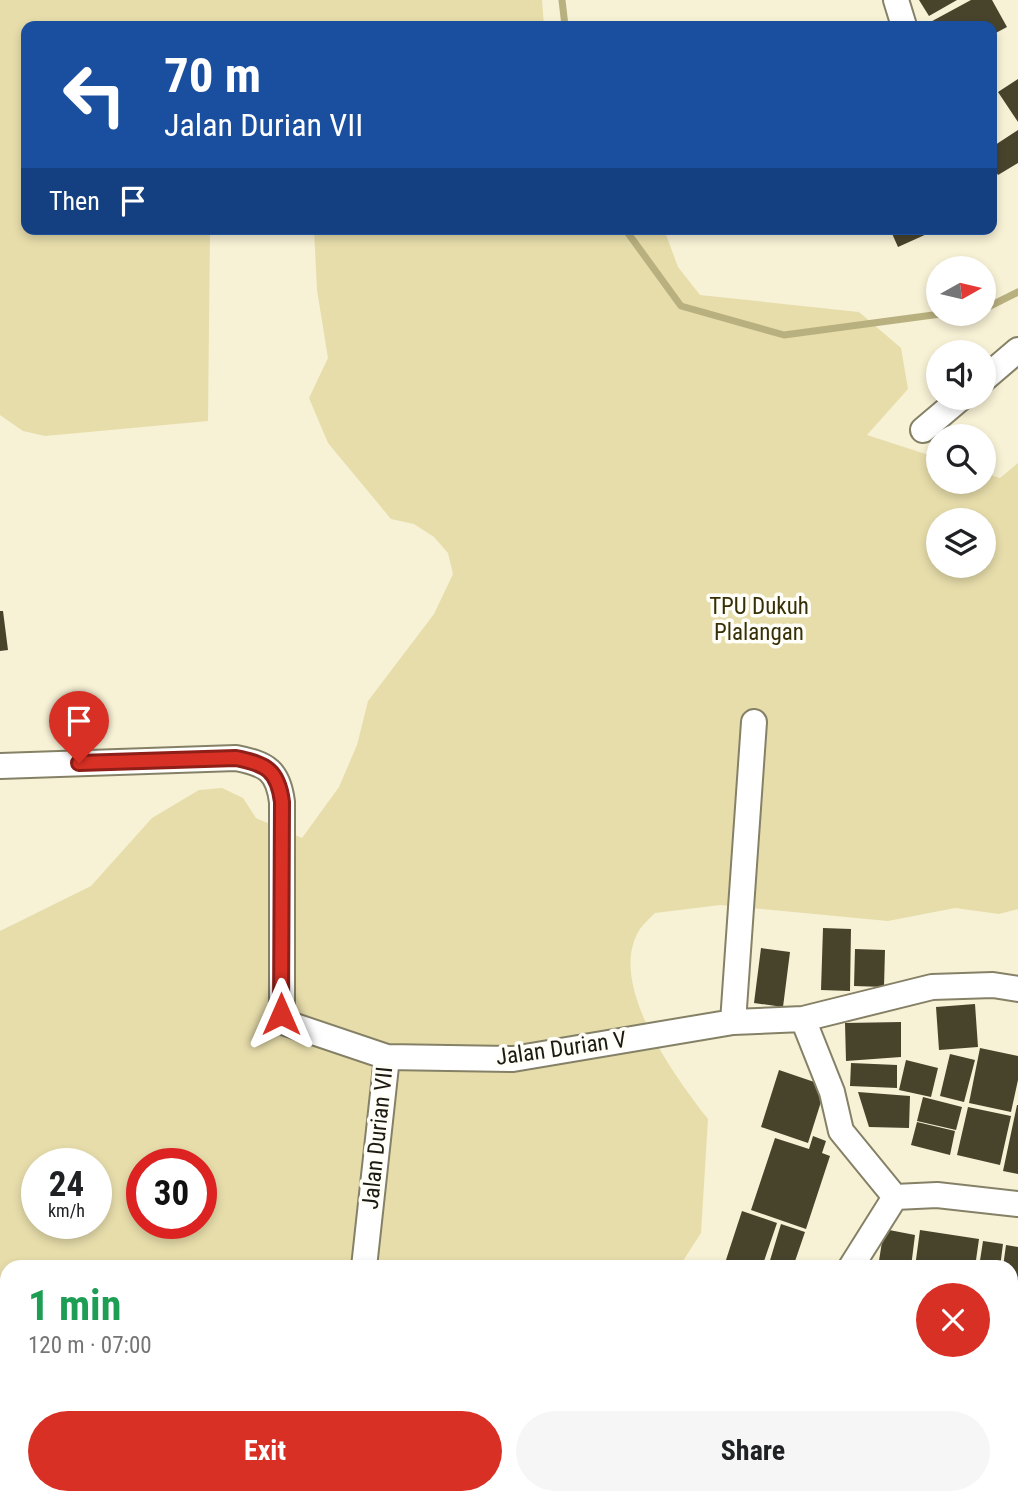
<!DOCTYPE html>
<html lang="en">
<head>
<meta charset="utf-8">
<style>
  :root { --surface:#fff; --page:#f6f6f6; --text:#202124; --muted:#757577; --accent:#d93025 }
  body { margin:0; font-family:"Roboto Condensed",sans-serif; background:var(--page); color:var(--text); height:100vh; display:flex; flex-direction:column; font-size:26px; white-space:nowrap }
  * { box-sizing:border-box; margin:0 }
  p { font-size:23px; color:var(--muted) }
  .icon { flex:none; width:38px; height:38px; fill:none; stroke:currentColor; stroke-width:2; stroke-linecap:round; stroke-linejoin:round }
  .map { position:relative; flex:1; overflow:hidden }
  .panel { position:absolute; left:0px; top:1260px; width:1018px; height:245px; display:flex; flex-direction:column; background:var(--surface); border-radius:21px 21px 0 0; box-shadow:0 4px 10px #0003 }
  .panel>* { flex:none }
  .top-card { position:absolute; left:21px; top:21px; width:976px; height:214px; border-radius:14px; box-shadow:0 4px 10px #0003; background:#1a4fa0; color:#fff; overflow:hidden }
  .needle { width:46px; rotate:82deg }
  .fabs { position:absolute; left:926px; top:256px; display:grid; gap:14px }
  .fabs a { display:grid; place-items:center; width:70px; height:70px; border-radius:50%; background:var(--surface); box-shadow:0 4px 10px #0003; font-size:35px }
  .speed { position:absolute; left:21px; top:1148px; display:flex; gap:14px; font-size:35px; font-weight:700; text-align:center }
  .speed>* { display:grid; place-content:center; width:91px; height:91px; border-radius:50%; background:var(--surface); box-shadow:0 4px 10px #0003; line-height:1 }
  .speed small { font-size:18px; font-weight:400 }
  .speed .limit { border:10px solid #d22; background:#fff; color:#111 }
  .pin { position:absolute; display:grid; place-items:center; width:60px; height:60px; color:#fff; margin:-72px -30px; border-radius:50% 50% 50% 0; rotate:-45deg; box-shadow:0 0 7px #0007 }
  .pin .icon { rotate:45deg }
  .me { position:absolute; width:77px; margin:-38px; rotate:0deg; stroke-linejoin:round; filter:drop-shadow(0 0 5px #0008) }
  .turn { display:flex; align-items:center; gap:24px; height:147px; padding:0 28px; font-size:32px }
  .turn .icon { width:91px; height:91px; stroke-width:2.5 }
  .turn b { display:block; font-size:49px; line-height:60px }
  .then { display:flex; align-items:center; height:66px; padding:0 28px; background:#0003; gap:14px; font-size:26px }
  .round { display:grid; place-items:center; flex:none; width:74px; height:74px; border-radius:37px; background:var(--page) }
  .summary { display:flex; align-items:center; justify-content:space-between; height:119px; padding:0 28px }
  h1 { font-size:42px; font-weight:700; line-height:52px; color:#1e9e55 }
  .action { display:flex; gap:14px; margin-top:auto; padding:14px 28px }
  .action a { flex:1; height:80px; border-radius:42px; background:var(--accent); color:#fff; font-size:28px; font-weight:700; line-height:80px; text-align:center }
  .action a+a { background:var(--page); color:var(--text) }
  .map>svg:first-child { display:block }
  .green { fill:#e7ddab; fill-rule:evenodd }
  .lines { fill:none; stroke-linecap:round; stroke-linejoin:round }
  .stream { stroke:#b9b07f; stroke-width:7 }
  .building { fill:#48442c }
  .street-casing { stroke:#858167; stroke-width:28 }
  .street { stroke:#fff; stroke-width:24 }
  .route-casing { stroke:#8d1f18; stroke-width:18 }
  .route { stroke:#d93025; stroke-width:12 }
  .labels { text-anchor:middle; stroke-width:7; stroke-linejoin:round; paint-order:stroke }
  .park-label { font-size:23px; fill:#372f06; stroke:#fffef8 }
  .street-label { font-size:23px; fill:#1d1b11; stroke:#fffef8 }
</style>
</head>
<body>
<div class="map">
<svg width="1018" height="1505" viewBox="0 0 1018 1505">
  <rect width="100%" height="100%" fill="#f7f1d5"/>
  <path class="green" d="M0 0H542L544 26H26V229H210L208 421 45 436 23 431 0 415Z
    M314 229H664L678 267 700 295 859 312 901 348 908 389 867 435 938 458V481H984V473L1000 478 1018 463V909L999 914 955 908 888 921 720 905 655 913C650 918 644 923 640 929 605 983 676 1078 708 1119L701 1233 679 1267H7V1498H244L242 1505H0V931L91 886 152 818 199 790 222 788 243 798 256 818 302 838 339 787 357 745 368 701 434 614 453 574 448 553 434 537 414 524 391 519 328 443 309 398 328 358 317 290ZM938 520H984V565H938ZM37 1164H96V1223H37ZM142 1164H201V1223H142Z"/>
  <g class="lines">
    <path class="stream" d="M562 0 565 26
      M625 229 681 306 784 335 948 313
      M984 309 1018 292"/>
  </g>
  <path class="building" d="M919 0H957L929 16Z
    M971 0H992L1007 27 992 35V26H923Z
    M1018 79V122L998 92Z
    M1018 130V163L998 175 992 165V147Z
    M890 229H938L898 247Z
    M0 611H3L8 650 0 651Z
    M823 928 851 929 850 991 821 990Z
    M761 948 790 952 783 1007 754 1003Z
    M855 949 885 950 884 987 854 986Z
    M975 1004 978 1047 939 1050 936 1007Z
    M901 1022V1057L846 1061 845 1023Z
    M980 1048 1018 1056V1080L1011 1112 969 1103Z
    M950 1054 975 1060 964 1102 940 1096Z
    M906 1060 938 1068 931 1097 899 1090Z
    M851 1063 897 1065V1088L850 1086Z
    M779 1070 826 1086 808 1143 761 1127Z
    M858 1092 910 1096 909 1128 869 1127Z
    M923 1097 962 1107 956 1130 917 1121Z
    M1017 1105H1018V1174L1003 1171Z
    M968 1107 1011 1116 1000 1165 957 1155Z
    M917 1122 955 1131 950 1155 911 1145Z
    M813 1136 826 1141 822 1153 830 1156 806 1229 751 1210 775 1138 809 1149Z
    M742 1211 777 1223 762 1267 724 1266Z
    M781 1224 805 1232 793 1267H768Z
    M884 1229 915 1235 911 1267H878Z
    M920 1230 979 1239 975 1267H915Z
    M983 1241 1003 1244 1000 1267H979Z
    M1006 1245 1018 1247V1301L1012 1300V1267H1003Z
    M1016 1400H1018V1442L1012 1441Z
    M1012 1458 1018 1459V1482L1012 1481Z
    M1012 1482 1018 1483V1505H1002L1003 1498H1012Z
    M851 1498H906L905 1505H850Z
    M960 1498H997L996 1505H958Z"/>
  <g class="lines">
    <g class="street-casing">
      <path id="street" d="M896 0 904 26
        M984 379 1018 350
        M923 430 962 397
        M0 766 236 758C266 764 278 770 282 802V1018L286 1023 387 1057 513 1059 733 1022 803 1019 932 987 993 985 1018 989
        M803 1019 832 1092 841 1131 895 1197
        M733 1022 754 722
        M364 1267 387 1057
        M851 1267 895 1197 937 1195 1018 1204
        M529 1498 616 1505
        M362 1505 375 1500 398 1498
        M776 1505 777 1498"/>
    </g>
    <use href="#street" class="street"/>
  </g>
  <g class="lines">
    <g class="route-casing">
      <path id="route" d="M79 763 236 758C266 764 278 770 282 802L281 1014"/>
    </g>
    <use href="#route" class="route"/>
  </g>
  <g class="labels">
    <g class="park-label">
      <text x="759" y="614">TPU Dukuh<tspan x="759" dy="26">Plalangan</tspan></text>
    </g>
    <g class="street-label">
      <text transform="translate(561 1048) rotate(-8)" y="8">Jalan Durian V</text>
      <text transform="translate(377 1138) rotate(-84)" y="8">Jalan Durian VII</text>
    </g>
  </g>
</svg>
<div class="fabs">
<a><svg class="needle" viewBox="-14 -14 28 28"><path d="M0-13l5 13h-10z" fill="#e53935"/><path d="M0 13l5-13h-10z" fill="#757577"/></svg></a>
<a><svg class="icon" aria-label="sound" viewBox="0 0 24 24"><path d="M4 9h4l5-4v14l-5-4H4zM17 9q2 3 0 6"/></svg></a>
<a><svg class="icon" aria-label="search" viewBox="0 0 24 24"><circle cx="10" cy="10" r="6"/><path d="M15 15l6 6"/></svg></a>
<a><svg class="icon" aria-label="layers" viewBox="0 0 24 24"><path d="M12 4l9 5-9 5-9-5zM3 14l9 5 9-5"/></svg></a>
</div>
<div class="speed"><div>24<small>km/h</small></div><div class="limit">30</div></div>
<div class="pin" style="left:79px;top:763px;background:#d93025"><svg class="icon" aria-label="arrive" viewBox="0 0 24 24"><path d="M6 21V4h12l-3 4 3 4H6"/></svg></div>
<svg class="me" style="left:281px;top:1014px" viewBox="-20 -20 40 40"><path d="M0-17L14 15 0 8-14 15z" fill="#d93025" stroke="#fff" stroke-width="4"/></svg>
<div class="top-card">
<div class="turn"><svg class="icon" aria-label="left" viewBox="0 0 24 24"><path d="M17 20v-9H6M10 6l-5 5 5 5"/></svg><div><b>70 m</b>Jalan Durian VII</div></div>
<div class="then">Then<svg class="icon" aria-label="arrive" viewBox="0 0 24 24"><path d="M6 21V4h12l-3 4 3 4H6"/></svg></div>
</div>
<section class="panel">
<div class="summary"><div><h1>1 min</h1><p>120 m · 07:00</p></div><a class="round" style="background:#d93025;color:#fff"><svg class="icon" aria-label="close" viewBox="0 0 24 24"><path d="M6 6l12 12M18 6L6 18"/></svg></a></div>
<div class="action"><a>Exit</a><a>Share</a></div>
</section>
</div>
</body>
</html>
